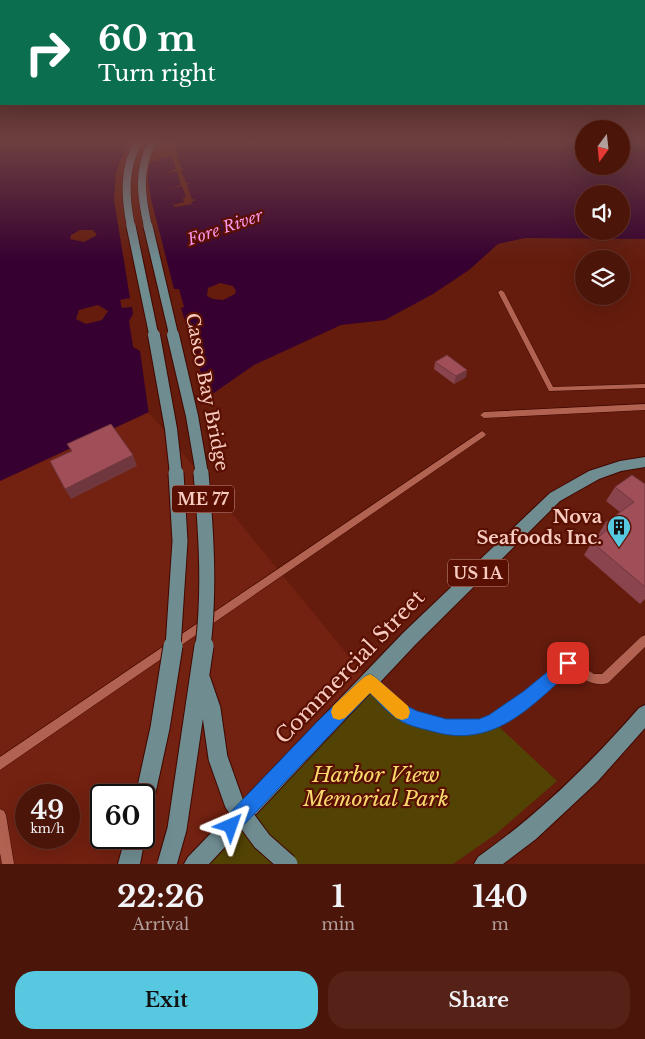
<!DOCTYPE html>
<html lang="en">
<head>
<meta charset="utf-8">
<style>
  :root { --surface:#4c150a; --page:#562218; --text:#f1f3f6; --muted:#b29f9c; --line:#63342b; --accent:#56c9e1 }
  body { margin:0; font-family:"Libre Baskerville",serif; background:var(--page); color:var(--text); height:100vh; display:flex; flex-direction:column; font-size:19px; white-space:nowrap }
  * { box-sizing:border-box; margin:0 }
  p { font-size:16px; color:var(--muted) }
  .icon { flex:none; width:28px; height:28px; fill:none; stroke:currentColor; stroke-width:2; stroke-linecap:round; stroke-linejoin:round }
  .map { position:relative; height:864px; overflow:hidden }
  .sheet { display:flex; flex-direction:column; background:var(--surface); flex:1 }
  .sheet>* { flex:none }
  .banner { position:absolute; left:0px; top:0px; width:645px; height:105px; box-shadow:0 5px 20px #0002,0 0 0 1px var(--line); background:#0b6e4f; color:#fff; overflow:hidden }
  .needle { width:32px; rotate:195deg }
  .tools { position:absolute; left:575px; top:120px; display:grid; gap:10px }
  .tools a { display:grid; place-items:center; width:55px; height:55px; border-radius:50%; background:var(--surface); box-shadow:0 5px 20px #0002,0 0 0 1px var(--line); font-size:25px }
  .speed { position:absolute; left:15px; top:784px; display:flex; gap:10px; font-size:25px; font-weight:700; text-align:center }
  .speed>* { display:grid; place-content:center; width:65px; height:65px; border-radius:50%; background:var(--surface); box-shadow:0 5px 20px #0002,0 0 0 1px var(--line); line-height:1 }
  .speed small { font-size:12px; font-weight:400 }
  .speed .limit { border:2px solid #111; border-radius:8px; background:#fff; color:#111 }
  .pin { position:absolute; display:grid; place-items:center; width:42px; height:42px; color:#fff; margin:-21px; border-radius:10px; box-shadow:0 2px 8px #0006 }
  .me { position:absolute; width:55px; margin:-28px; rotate:43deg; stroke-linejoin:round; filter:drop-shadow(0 0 4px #0008) }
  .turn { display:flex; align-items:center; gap:18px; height:105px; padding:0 15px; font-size:22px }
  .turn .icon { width:65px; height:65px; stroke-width:2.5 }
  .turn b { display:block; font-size:35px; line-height:42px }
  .eta { display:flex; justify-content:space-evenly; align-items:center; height:85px; text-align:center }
  .eta b { font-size:30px; font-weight:700; line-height:35px }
  .cta { display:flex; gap:10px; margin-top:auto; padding:10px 15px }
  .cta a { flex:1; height:58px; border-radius:20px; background:var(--accent); color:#111; font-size:20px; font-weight:700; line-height:58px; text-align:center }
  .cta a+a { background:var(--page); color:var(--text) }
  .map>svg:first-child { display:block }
  .built { fill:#732110; fill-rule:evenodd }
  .green { fill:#524304 }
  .water { fill:#360030; fill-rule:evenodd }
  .pier { fill:#651c0d }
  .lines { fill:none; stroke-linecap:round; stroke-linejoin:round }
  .lane-casing { stroke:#400801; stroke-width:1 }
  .primary-casing { stroke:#400801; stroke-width:2 }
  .lane { fill:#b26250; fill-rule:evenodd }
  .primary { fill:#6f8c91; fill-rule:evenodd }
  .primary-bridge-far4-casing { stroke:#400801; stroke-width:9; stroke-linecap:butt }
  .primary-bridge-far3-casing { stroke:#400801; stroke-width:11; stroke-linecap:butt }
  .primary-bridge-far2-casing { stroke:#400801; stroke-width:14; stroke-linecap:butt }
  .primary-bridge-far1-casing { stroke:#400801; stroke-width:17; stroke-linecap:butt }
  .primary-bridge-casing { stroke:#400801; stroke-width:21; stroke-linecap:butt }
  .primary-bridge-far4 { stroke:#6f8c91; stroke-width:8 }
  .primary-bridge-far3 { stroke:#6f8c91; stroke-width:9 }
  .primary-bridge-far2 { stroke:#6f8c91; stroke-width:12 }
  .primary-bridge-far1 { stroke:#6f8c91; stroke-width:15 }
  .primary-bridge { stroke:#6f8c91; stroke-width:19 }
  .wall { fill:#8a444d }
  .shaded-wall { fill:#70373e }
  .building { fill:#a04f59; stroke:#70373e }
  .route { fill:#1a73e8; stroke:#114b97 }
  .slow { fill:#f59e0b }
  .labels { text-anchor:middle; stroke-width:4.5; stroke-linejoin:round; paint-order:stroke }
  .far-water-label { font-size:16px; font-style:italic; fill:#fd94eb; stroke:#590f01 }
  .shield { fill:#590f01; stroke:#c89387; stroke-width:1 }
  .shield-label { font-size:16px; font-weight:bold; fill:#f8cbc0 }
  .street-label { font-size:18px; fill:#f8cbc0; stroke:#590f01 }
  .poi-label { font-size:18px; font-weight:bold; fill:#f8cbc0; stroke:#590f01; text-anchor:end }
  .near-street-label { font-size:21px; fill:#f8cbc0; stroke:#590f01 }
  .near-park-label { font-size:21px; font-style:italic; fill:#f8d96d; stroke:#590f01 }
</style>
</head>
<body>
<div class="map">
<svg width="645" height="864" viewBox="0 0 645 864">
  <rect width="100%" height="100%" fill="#651c0d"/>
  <path class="built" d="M149 412 370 682 195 864H0V481ZM26 795H69V838H26ZM101 795H144V838H101Z"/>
  <path class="green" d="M370 682 401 712 446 728 494 722 557 781 496 834 453 864H194Z"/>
  <path class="water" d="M0 140H131L118 166 178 155 175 140H584V166H621V140H645V239L525 238 498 244 469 270 433 294 385 320 341 325 254 365 208 397 149 412 0 481ZM584 194H621V231H584Z"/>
  <path class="pier" d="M130 140H134L123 163 151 158 159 160 150 162 149 166 148 180 151 199 174 289H179L184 307 181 308 209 399 149 415 140 351 133 347 129 321 133 314 132 307 122 308 120 300 130 298 114 200 116 173Z
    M176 154 181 168H184L181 170 186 183H190L187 185 192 199 196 200 191 202 192 204 175 207 173 205 184 202 183 198 186 197 182 186 167 190 181 185 177 171 163 174 176 169 172 156Z
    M80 230H93L97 235 84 242 70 239 71 235Z
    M220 283 233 286 236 291 235 294 223 300 213 299 207 296 208 288Z
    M98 305 108 311 102 320 86 324 76 319 79 310Z"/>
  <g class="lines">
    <g class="lane-casing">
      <path id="lane" d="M501 290 504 292 553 387 645 384V388L549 391 498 292Z
        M645 404V410L484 418 480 415 484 412Z
        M482 431 486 434 485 436 0 770V757Z
        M645 635V647L608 683C593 688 581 677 569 669 530 705 497 741 440 731 426 728 411 725 400 717 387 709 377 697 366 686L365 682 366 678 370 677 374 678C384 689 394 701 407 709 417 715 429 718 440 720 496 730 526 694 564 659L568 658 594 674H602L641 637Z
        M0 809 4 811 6 815 14 864H2L0 853Z"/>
    </g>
    <g class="primary-casing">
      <path id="primary" d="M645 457V467L621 471 599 479 560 501 416 644 209 864H184L188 857 404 632 550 493 589 471 620 461Z
        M645 705V728L597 782 536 839 503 864H474L478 857C539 814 590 764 639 708Z
        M144 834 145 838 140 864H118L125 838H144Z"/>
    </g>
    <use href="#lane" class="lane"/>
    <use href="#primary" class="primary"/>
    <g class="primary-bridge-far4-casing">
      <path id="primary-bridge-far4" d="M131 227C125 197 123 168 139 140
        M148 227C141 195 137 171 153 140"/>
    </g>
    <g class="primary-bridge-far3-casing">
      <path id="primary-bridge-far3" d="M131 226 154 336
        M148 226 174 336"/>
    </g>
    <g class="primary-bridge-far2-casing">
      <path id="primary-bridge-far2" d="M154 335 171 429 176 474
        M173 335 192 416 202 474"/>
    </g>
    <g class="primary-bridge-far1-casing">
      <path id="primary-bridge-far1" d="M201 473C206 530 210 589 203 647
        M173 647 180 541 176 473"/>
    </g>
    <g class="primary-bridge-casing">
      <path id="primary-bridge" d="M201 680 211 709 218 758 234 803 262 841 288 864
        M144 801 160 728 173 646
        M167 864 177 829 204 646"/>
    </g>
    <use href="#primary-bridge-far4" class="primary-bridge-far4"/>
    <use href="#primary-bridge-far3" class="primary-bridge-far3"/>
    <use href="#primary-bridge-far2" class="primary-bridge-far2"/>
    <use href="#primary-bridge-far1" class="primary-bridge-far1"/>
    <use href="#primary-bridge" class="primary-bridge"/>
  </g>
  <path class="wall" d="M435 362 466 377 454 384 434 369Z
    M645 484V599L640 604 584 555 592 542 598 537H597L605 523 620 512 606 501 615 487Z"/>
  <path class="shaded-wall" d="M467 370 466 377 454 384 456 376Z
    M133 455 137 466 71 499 65 489Z"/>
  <path class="building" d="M447 355 467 370 456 376 435 362Z
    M111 424 133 455 65 489 50 461 72 451 67 444Z
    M632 475 645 484V587L592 542 611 527 605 523 634 502 615 487Z"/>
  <linearGradient id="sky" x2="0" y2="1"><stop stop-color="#380f07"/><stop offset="0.54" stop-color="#6d4040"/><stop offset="1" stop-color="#6d4040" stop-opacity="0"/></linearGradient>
  <rect width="645" height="261" fill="url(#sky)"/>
  <path class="route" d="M568 655 573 658 576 663 573 669C530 707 494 750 431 731 419 728 405 725 395 717 386 711 378 701 370 693L237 832 231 835 224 832 221 826 224 819 319 720 364 677 370 674 375 677 407 706 417 711 446 719H479L489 715 524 691Z"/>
  <path class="slow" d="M370 674 375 677 408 706 410 712 408 718 402 720 396 718 370 693 345 718 339 720 333 718 331 712 333 706 364 677Z"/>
  <defs>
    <g id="building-pin" transform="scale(1.25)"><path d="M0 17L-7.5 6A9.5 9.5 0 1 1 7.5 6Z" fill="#56c9e1" stroke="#590f01"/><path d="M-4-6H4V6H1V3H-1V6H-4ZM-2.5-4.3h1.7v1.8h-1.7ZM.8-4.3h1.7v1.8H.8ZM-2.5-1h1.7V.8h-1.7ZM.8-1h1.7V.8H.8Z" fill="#111"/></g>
  </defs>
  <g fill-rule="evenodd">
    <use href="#building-pin" x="619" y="527"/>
  </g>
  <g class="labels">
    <g class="far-water-label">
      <text transform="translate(225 227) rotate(-19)" y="6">Fore River</text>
    </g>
    <g class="shield">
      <rect x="172" y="485.5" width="62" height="27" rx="4"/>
      <rect x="448" y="559.5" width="60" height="27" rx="4"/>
    </g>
    <g class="shield-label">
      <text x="203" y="505">ME 77</text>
      <text x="478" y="579">US 1A</text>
    </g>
    <g class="street-label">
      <text transform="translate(207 392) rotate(79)" y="6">Casco Bay Bridge</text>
    </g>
    <g class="poi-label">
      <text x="602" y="523">Nova<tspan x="602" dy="21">Seafoods Inc.</tspan></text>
    </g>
    <g class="near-street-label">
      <text transform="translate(350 667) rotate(-46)" y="7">Commercial Street</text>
    </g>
    <g class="near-park-label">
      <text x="376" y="782">Harbor View<tspan x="376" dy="24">Memorial Park</tspan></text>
    </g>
  </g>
</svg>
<div class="tools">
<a><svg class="needle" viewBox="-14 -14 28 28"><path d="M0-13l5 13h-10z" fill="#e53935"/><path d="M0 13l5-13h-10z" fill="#b29f9c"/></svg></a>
<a><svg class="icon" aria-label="sound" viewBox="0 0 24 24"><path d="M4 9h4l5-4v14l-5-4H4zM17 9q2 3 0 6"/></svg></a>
<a><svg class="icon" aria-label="layers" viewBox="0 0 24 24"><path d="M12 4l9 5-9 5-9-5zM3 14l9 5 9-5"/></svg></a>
</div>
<div class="speed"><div>49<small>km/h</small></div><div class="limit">60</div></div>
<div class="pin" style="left:568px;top:663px;background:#d93025"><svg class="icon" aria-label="arrive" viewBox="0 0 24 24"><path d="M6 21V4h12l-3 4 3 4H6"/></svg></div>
<svg class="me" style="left:231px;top:826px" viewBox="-20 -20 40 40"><path d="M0-17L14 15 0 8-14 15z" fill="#1a73e8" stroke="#fff" stroke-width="4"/></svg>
<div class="banner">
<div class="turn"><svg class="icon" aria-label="right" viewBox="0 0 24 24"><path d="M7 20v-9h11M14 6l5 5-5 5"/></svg><div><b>60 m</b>Turn right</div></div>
</div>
</div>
<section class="sheet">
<div class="eta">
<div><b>22:26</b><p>Arrival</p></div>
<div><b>1</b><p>min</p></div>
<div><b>140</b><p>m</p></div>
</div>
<div class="cta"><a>Exit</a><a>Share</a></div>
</section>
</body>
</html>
